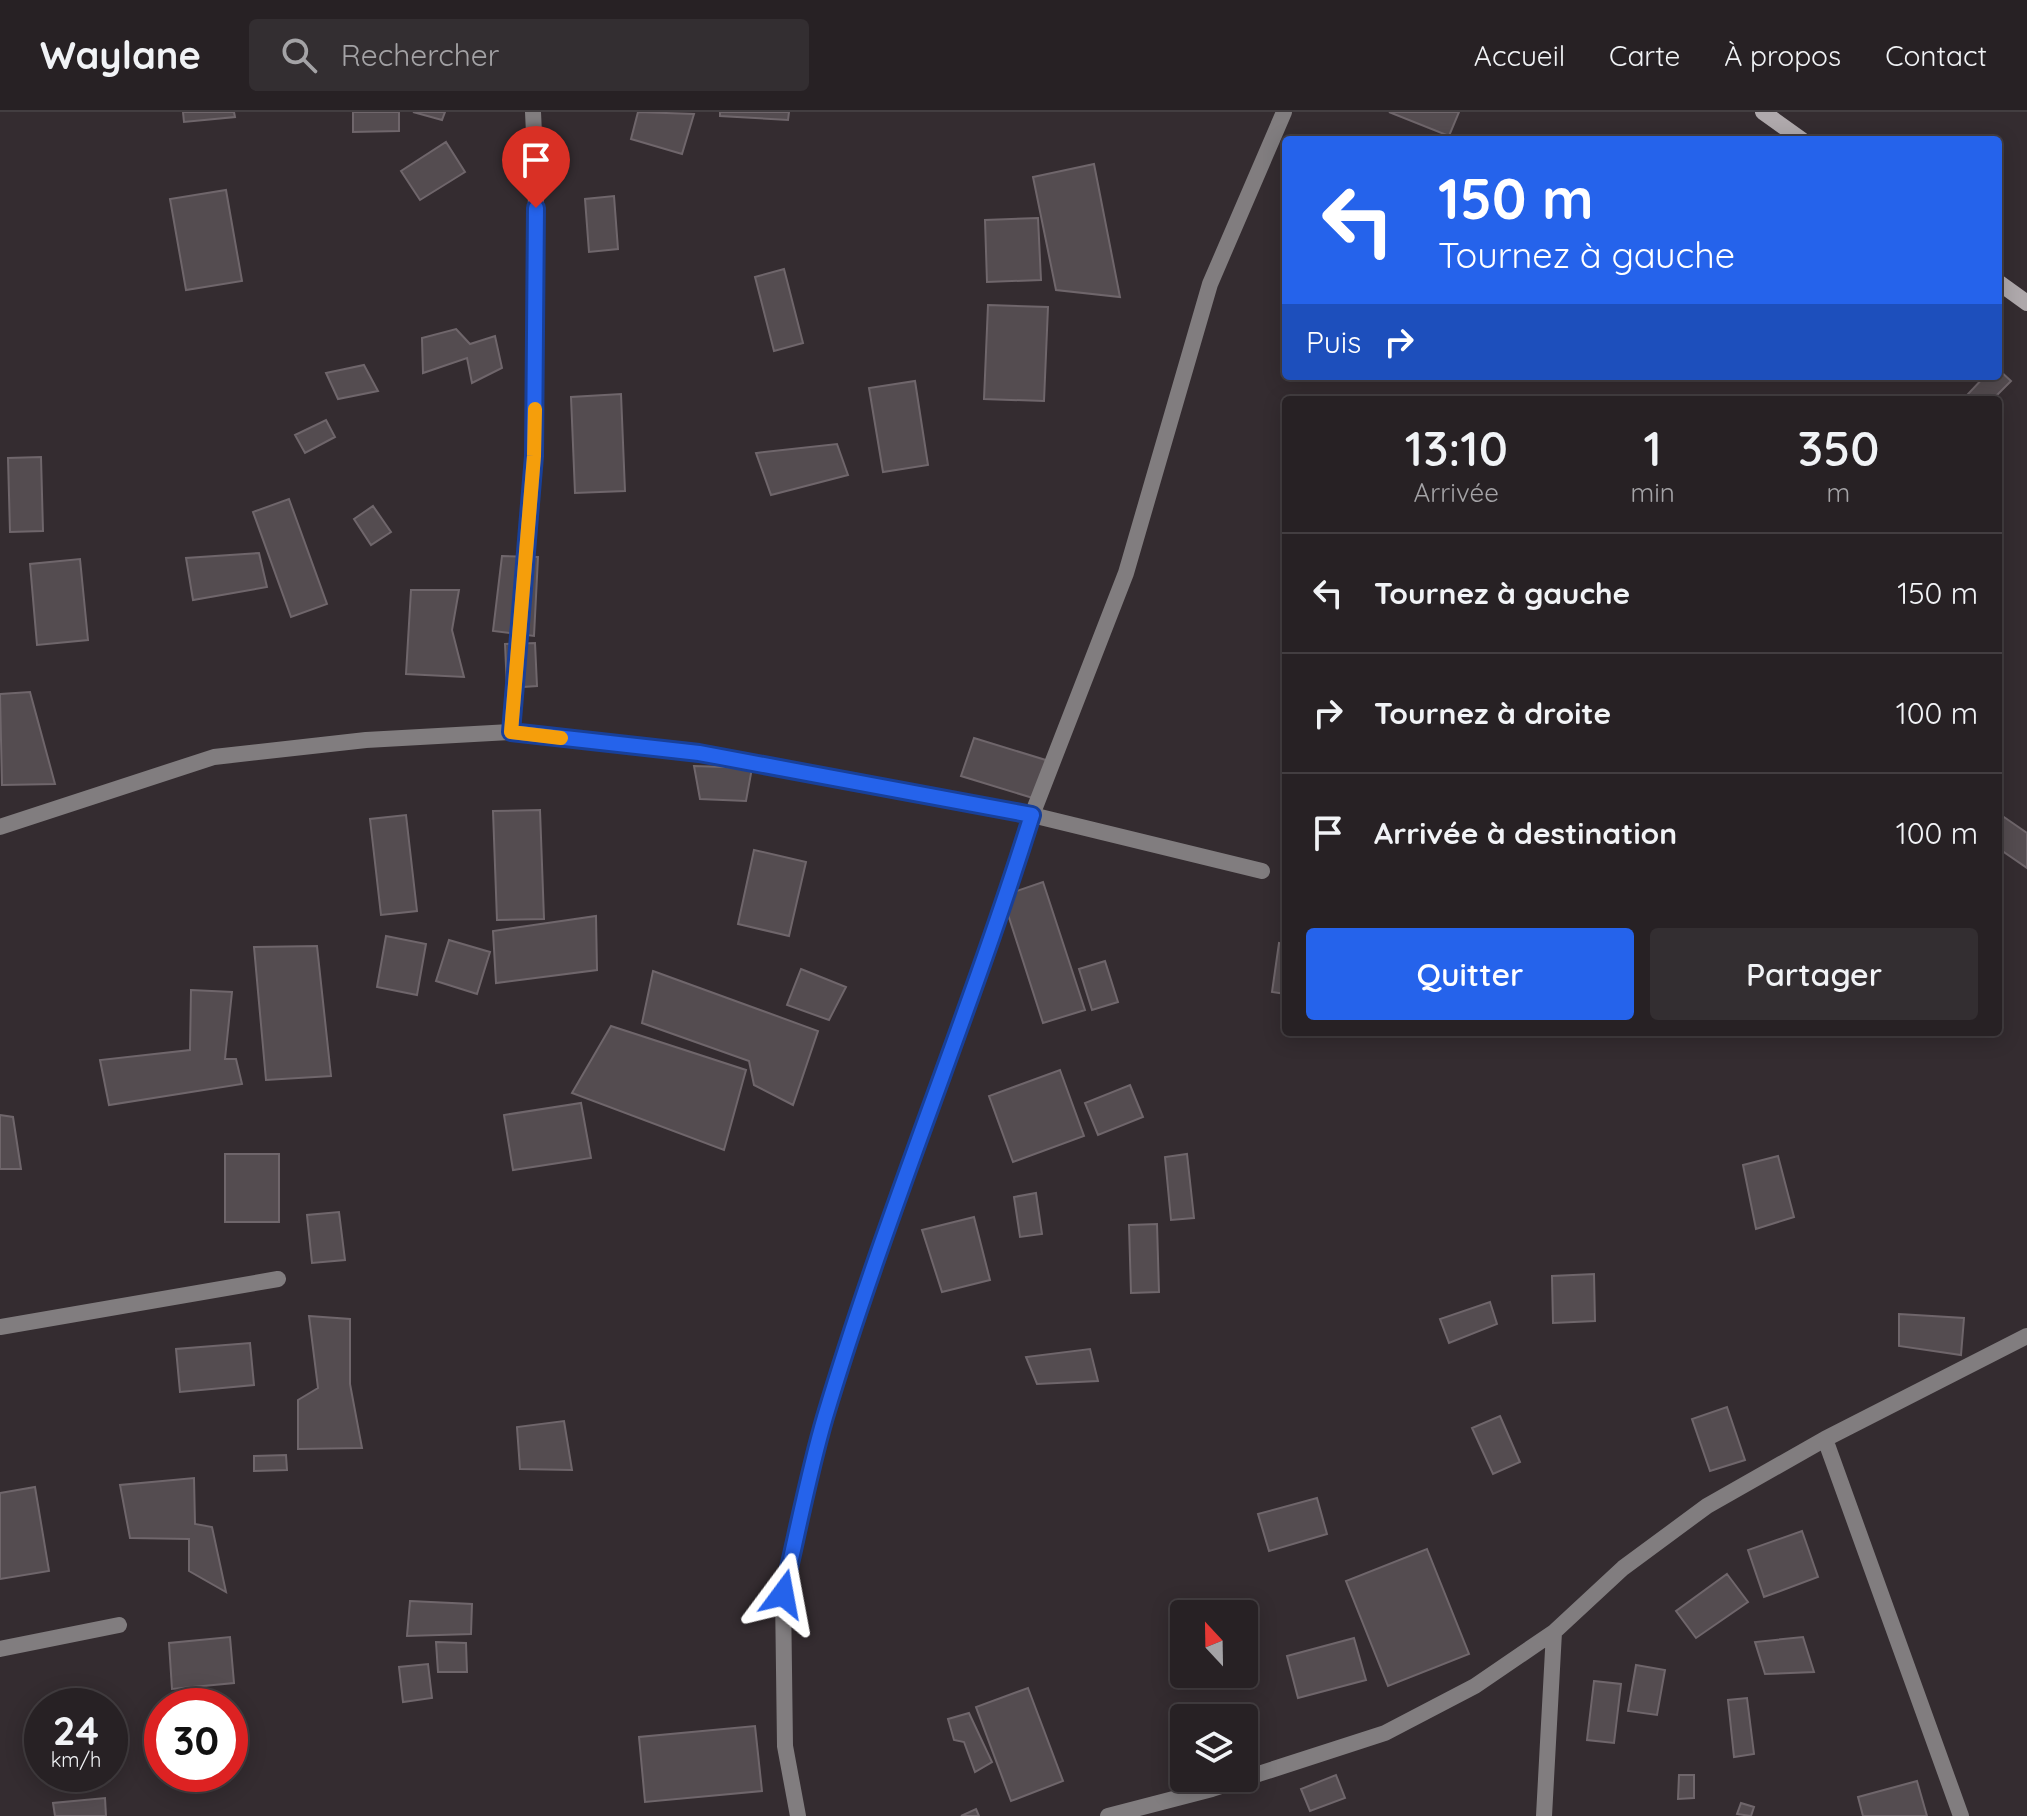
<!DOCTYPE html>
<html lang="fr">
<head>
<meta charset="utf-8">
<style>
  :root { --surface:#272124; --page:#332e31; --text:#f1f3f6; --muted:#a4a3a6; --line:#433e41; --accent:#2563eb }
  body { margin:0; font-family:Quicksand,sans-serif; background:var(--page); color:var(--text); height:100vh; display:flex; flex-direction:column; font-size:30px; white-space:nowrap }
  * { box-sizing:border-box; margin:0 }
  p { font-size:26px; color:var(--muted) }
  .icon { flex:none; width:44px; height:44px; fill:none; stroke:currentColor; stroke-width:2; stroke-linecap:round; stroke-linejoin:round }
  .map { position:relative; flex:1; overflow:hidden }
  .drawer { position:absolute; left:1282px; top:284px; width:720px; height:640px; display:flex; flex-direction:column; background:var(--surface); border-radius:8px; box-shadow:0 4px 20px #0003,0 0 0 2px var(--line) }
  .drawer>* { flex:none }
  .top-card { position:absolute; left:1282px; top:24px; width:720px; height:244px; border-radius:8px; box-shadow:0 4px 20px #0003,0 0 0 2px var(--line); background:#2563eb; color:#fff; overflow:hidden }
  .needle { width:52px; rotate:338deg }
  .tools { position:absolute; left:1170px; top:1488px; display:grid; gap:16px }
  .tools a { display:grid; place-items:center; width:88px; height:88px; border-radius:8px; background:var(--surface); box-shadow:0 4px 20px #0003,0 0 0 2px var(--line); font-size:40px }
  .speed { position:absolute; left:24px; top:1576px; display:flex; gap:16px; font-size:40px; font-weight:700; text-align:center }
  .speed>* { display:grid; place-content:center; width:104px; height:104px; border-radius:50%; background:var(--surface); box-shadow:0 4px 20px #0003,0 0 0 2px var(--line); line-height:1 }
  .speed small { font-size:20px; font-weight:400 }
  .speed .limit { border:12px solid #d22; background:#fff; color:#111 }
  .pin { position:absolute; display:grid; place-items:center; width:68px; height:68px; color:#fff; margin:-82px -34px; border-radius:50% 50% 50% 0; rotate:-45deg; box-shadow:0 0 8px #0007 }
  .pin .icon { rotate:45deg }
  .me { position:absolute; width:88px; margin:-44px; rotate:13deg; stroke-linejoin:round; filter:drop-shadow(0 0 6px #0008) }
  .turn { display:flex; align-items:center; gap:28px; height:168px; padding:0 24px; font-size:36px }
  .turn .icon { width:104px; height:104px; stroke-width:2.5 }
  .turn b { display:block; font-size:56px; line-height:68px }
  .then { display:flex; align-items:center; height:76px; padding:0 24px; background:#0003; gap:16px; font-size:30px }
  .eta { display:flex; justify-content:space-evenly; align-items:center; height:136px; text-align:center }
  .eta b { font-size:48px; font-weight:600; line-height:56px }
  .cta { display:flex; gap:16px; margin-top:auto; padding:16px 24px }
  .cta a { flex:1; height:92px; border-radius:8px; background:var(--accent); color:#fff; font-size:32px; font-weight:600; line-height:92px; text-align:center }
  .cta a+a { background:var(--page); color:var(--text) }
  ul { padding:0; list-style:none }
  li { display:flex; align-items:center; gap:24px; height:120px; padding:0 24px; border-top:2px solid var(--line) }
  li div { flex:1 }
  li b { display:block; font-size:30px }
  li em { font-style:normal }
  header { display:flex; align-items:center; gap:48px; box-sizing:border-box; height:112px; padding:0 40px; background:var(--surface); border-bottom:2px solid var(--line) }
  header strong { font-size:38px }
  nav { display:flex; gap:44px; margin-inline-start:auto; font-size:28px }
  .search { width:560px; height:72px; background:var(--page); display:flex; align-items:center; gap:20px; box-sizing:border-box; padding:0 28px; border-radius:8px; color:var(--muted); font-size:30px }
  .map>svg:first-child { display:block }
  .building { fill:#544c50; stroke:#6f666b; stroke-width:2 }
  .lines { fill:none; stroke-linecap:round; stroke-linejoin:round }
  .minor { stroke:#817d7f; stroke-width:16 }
  .secondary { stroke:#afa9ac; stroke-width:16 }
  .route-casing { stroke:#184099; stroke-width:20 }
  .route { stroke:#2563eb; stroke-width:14 }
  .slow { stroke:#f59e0b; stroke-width:14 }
</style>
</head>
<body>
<header>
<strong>Waylane</strong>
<div class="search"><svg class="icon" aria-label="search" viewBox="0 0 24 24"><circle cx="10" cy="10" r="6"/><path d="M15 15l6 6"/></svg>Rechercher</div>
<nav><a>Accueil</a><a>Carte</a><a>À propos</a><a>Contact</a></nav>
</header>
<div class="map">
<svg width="2027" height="1704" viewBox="0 0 2027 1704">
  <rect width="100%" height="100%" fill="#342c30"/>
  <path class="building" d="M183 0H234L235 5 184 10Z
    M353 0H399V19L353 20Z
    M413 0H445L442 8Z
    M638 0 694 2 682 42 631 27Z
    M720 0H789L788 8 720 4Z
    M1389 0H1459L1449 24Z
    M446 30 465 60 420 88 401 59Z
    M1094 52 1120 185 1056 178 1033 65Z
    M226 78 242 169 186 178 170 87Z
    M614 84 618 137 589 140 585 87Z
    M1038 106 1041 168 987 170 985 108Z
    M784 157 803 231 774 239 755 165Z
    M988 193 1048 195 1044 289 984 287Z
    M456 217 470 232 495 224 502 256 472 271 467 246 423 261 422 226Z
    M364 253 378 279 338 287 326 261Z
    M1998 257 2011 269 1992 288H1973L1968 282 1985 264H1998Z
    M915 269 928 353 883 360 869 276Z
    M621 282 625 379 575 381 571 285Z
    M326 308 335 325 305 341 295 323Z
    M837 332 848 363 771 383 756 341Z
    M41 345 43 419 10 420 8 346Z
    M289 387 327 492 291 505 253 400Z
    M373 394 391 420 371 433 354 407Z
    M259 441 267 475 193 488 186 446Z
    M502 444 538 445 534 524 493 519Z
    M80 447 88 528 37 533 30 452Z
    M411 478H459L452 518 464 565 406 562Z
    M535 531 537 574 507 576 505 532Z
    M30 580 55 672 2 673 0 582Z
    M974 626 1049 649 1036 687 961 664Z
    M694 654 752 656 746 689 700 687Z
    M540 698 544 807 497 808 493 699Z
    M406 703 417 799 381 803 370 707Z
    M2001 703 2027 721V756L1998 736Z
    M754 738 806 750 789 824 738 812Z
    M1043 770 1085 898 1043 911 1002 784Z
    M596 804 597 858 496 871 493 819Z
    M386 824 426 832 417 883 377 875Z
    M449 828 490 840 477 882 436 869Z
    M1279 831 1286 832V882L1272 880Z
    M317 834 331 964 266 968 254 835Z
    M1105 849 1118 890 1092 898 1079 857Z
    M801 857 846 875 829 908 787 893Z
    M653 859 818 919 793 993 754 973 749 949 642 911Z
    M191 878 232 880 225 947H236L242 972 109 993 100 948 190 938Z
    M611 914 746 958 724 1038 572 981Z
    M1060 958 1084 1024 1013 1050 989 984Z
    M1130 973 1143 1005 1098 1023 1085 991Z
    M581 991 591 1046 513 1058 504 1003Z
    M0 1003 13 1005 21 1057H0Z
    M225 1042H279V1110H225Z
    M1187 1042 1194 1106 1171 1108 1165 1045Z
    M1778 1044 1794 1105 1756 1117 1743 1053Z
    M1036 1081 1042 1122 1020 1125 1014 1085Z
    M339 1100 345 1148 312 1151 307 1103Z
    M974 1105 990 1168 942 1180 922 1118Z
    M1157 1112 1159 1180 1131 1181 1129 1113Z
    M1594 1162 1595 1209 1553 1211 1552 1164Z
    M1490 1190 1497 1212 1449 1231 1440 1207Z
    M1899 1202 1964 1206 1961 1243 1899 1234Z
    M309 1204 350 1207V1272L362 1336 298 1337V1288L318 1276Z
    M250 1231 254 1273 180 1280 176 1237Z
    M1090 1237 1098 1269 1037 1272 1026 1245Z
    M1727 1295 1745 1348 1710 1359 1692 1307Z
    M1500 1304 1520 1350 1493 1362 1472 1316Z
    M564 1309 572 1358 520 1357 517 1315Z
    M286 1343 287 1358 254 1359V1344Z
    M194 1366 195 1412 212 1415 226 1480 189 1459V1427L130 1426 120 1373Z
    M35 1375 49 1459 0 1467V1381Z
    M1317 1386 1327 1422 1269 1439 1258 1402Z
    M1802 1419 1818 1465 1764 1485 1748 1438Z
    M1427 1437 1469 1542 1388 1574 1346 1469Z
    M1727 1462 1748 1490 1696 1526 1676 1499Z
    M410 1489 472 1492 471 1522 407 1524Z
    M230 1525 234 1571 172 1577 169 1531Z
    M1803 1525 1814 1560 1765 1562 1755 1530Z
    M1354 1526 1366 1568 1298 1586 1287 1544Z
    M436 1530 466 1531 467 1560H438Z
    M428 1552 432 1586 403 1590 399 1555Z
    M1636 1553 1665 1558 1657 1603 1628 1599Z
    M1594 1569 1621 1572 1614 1631 1587 1628Z
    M1028 1576 1063 1669 1011 1689 976 1595Z
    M1747 1586 1754 1642 1734 1645 1728 1588Z
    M969 1601 992 1650 975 1660 964 1630 954 1628 948 1607Z
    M755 1614 762 1679 645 1690 639 1625Z
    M1336 1663 1345 1686 1310 1699 1301 1677Z
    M1679 1663H1694V1686L1678 1687Z
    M1917 1669 1927 1704H1863L1858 1685Z
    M105 1686 106 1704H55L53 1691Z
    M1741 1691 1754 1695 1751 1704 1737 1702Z
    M976 1697 979 1704H961Z"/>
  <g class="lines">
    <path class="minor" d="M511 620 534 344 536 65 533 0
      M0 715 214 645 366 628 511 620 699 641 1032 703 1262 759
      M0 1215 278 1167
      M1825 1327 1961 1704
      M0 1537 119 1513
      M798 1704 785 1634 783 1482 824 1307 886 1119 1008 781 1032 703 1126 461 1210 172 1284 0
      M1108 1704 1212 1677 1385 1621 1475 1574 1554 1520 1623 1456 1707 1394 1825 1327 2027 1224
      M1544 1704 1554 1520"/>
    <path class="secondary" d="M1763 0 1802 28
      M1998 170 2027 191"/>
  </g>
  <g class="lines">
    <g class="route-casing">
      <path id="route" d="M536 96 534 344 511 620 699 641 1032 703C969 905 886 1101 825 1305 808 1363 797 1423 783 1482"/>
    </g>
    <use href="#route" class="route"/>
    <path class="slow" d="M535 297 534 344 511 620 561 626"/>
  </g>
</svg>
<div class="tools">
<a><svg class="needle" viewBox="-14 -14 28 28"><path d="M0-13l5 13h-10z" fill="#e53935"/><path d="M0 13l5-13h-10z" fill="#a4a3a6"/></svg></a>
<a><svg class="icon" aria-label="layers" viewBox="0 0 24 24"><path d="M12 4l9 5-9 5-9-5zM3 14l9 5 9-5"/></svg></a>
</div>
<div class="speed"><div>24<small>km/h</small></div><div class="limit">30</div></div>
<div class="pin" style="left:536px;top:96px;background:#d93025"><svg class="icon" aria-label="arrive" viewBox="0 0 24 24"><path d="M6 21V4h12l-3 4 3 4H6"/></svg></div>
<svg class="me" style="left:783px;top:1482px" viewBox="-20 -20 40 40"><path d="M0-17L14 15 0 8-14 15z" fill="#2563eb" stroke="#fff" stroke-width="4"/></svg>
<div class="top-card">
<div class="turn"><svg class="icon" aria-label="left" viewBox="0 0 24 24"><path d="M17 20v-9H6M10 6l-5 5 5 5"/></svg><div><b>150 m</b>Tournez à gauche</div></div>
<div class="then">Puis<svg class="icon" aria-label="right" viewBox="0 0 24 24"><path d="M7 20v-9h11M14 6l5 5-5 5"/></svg></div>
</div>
<section class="drawer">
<div class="eta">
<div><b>13:10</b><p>Arrivée</p></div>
<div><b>1</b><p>min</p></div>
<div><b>350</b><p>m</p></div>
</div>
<ul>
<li><svg class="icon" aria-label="left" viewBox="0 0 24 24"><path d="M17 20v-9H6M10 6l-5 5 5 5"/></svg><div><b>Tournez à gauche</b></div><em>150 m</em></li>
<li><svg class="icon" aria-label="right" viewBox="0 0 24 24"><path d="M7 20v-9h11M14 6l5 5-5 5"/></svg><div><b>Tournez à droite</b></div><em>100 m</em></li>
<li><svg class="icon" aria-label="arrive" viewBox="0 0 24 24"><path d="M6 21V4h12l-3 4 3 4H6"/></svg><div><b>Arrivée à destination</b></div><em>100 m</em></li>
</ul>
<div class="cta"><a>Quitter</a><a>Partager</a></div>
</section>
</div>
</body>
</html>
